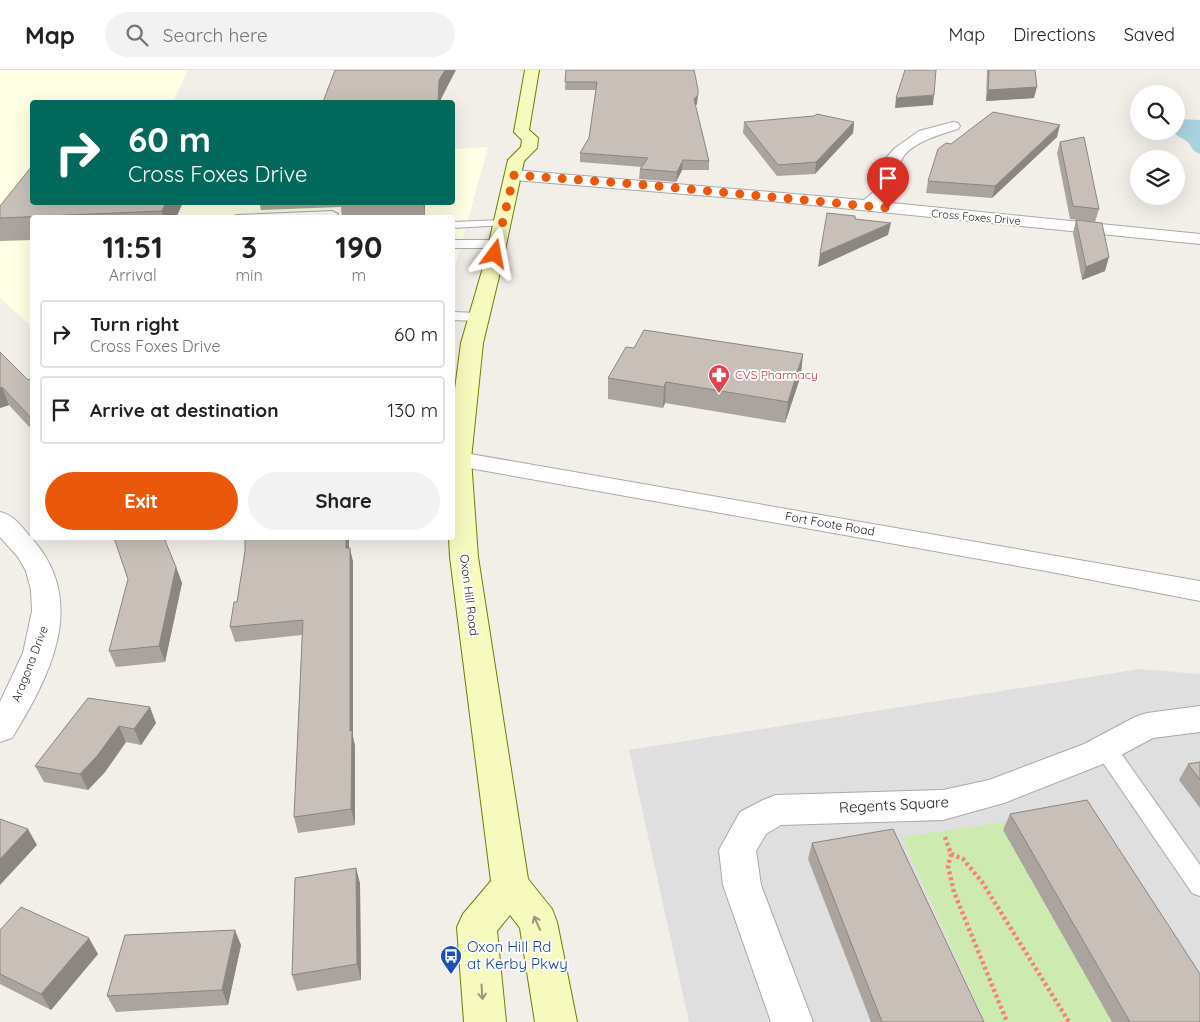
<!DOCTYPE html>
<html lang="en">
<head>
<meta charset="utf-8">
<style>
  :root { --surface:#fff; --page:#f2f2f2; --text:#202124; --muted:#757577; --line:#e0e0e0; --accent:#ea580c }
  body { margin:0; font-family:Quicksand,sans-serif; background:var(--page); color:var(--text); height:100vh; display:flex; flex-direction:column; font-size:19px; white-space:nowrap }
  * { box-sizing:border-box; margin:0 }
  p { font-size:16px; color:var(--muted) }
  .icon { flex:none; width:28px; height:28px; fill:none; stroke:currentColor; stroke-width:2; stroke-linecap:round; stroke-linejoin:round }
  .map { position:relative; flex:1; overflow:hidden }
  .drawer { position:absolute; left:30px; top:145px; width:425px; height:325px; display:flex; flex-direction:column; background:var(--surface); border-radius:5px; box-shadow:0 5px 20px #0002 }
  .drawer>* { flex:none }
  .guide { position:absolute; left:30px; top:30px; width:425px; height:105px; border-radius:5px; box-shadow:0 5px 20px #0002; background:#00695c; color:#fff; overflow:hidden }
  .tools { position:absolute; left:1130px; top:15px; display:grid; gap:10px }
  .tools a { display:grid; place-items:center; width:55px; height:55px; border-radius:50%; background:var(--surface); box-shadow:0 5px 20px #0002; font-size:25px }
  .pin { position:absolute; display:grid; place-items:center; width:42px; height:42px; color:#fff; margin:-51px -21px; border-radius:50% 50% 50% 0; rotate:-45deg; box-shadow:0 0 5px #0007 }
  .pin .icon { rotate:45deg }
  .me { position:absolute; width:55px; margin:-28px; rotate:13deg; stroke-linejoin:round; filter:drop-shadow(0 0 4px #0008) }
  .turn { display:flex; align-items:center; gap:18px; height:105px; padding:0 15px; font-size:22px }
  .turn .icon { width:65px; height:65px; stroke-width:2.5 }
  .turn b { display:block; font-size:35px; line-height:42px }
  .eta { display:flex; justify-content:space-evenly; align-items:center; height:85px; text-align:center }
  .eta b { font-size:30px; font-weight:700; line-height:35px }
  .action { display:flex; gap:10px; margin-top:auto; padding:10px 15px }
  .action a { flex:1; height:58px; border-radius:30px; background:var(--accent); color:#fff; font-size:20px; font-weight:700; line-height:58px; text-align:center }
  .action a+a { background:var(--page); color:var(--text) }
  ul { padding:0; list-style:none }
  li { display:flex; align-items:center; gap:15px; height:68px; margin:0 10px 8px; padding:0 5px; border:2px solid var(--line); border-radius:5px }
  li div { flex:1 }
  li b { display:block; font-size:19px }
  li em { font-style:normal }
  header { display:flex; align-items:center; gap:30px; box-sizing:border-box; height:70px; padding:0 25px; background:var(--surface); border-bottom:1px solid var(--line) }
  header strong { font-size:24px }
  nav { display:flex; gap:28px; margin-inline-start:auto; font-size:18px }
  .search { width:350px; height:45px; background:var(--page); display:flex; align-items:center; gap:12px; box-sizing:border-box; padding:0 18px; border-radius:28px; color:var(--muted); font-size:19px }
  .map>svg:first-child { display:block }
  .residential { fill:#e0dfdf }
  .education { fill:#ffffe5 }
  .grass { fill:#cdebb0 }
  .water { fill:#aad3df }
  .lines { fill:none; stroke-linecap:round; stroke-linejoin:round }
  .service-casing { stroke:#a9a9a9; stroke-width:2 }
  .minor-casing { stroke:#a9a9a9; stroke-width:2 }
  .tertiary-casing { stroke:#a9a9a9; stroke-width:2 }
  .secondary-casing { stroke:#707d05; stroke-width:2 }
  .path { stroke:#fa8072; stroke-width:4.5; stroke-dasharray:3 3; stroke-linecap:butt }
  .service { fill:#fff; fill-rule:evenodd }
  .minor { fill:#fff; fill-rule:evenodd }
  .tertiary { fill:#fff; fill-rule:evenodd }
  .secondary { fill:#f7fabf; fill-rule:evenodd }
  .wall { fill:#aba49e }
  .shaded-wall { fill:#8b8681 }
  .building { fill:#c7bfb8; stroke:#8b8681 }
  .oneway { stroke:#979978 }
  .route { stroke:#ea580c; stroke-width:9; stroke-dasharray:0 16.2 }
  .labels { text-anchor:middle; stroke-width:4; stroke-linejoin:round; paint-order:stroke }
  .far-street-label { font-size:11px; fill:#222; stroke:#fff }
  .health-label { font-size:12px; fill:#be3a42; stroke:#fff; text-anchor:start }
  .street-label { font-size:12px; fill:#222; stroke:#fff }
  .near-street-label { font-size:15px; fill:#222; stroke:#fff }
  .near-transit-label { font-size:15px; fill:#164399; stroke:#fff; text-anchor:start }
</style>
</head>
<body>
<header>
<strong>Map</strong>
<div class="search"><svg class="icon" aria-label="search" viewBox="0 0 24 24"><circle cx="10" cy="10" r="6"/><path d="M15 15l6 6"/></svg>Search here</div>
<nav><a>Map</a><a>Directions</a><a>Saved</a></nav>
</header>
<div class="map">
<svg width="1200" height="952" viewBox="0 0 1200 952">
  <rect width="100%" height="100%" fill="#f2efe9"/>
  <path class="residential" d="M1140 599 1200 604V952H689L629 680Z"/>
  <path class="education" d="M0 0H188L173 32H32V132H452L453 79 488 77 453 204 452 148H32V257L0 228Z"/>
  <path class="grass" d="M1005 752 1113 952H985L902 767Z"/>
  <path class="water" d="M1176 49 1200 50V84L1194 81 1188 72 1170 61H1176Z"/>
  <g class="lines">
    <g class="service-casing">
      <path id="service" d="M332 141 338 144 336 146 231 148 236 145Z
        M502 150 508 153 506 155 452 158V152Z
        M452 170H497L503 174 497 178H452Z
        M452 242 479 243 486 247 479 251 452 250Z
        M1105 670 1113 672 1200 795V826L1192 823 1097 684 1094 678 1097 672Z"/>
    </g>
    <g class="minor-casing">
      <path id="minor" d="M953 52 958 53 960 56 958 59C942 64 908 73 901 91 894 109 899 117 882 132L1200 164V174L771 131 514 110 508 108 506 105 508 102 514 100 864 130 877 119 886 88 895 78 919 61Z
        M0 442C15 445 24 460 34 471 88 534 49 608 12 668L0 672V632L23 583 32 541 31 520 26 501 18 487 0 467Z
        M1200 636V662L1153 668 1108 692 1004 733 943 750 781 755 766 764 756 781 761 815 813 952H771L723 815 719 780 740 742 763 730 776 725 943 720 989 710 1084 674 1135 647 1147 643Z"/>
    </g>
    <g class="tertiary-casing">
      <path id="tertiary" d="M459 382 1200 511V531L1046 501 452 395V383Z"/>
    </g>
    <g class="secondary-casing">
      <path id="secondary" d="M525 0H539L529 60 538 68 537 78 524 91 502 194 483 273 471 389 478 487 528 809 552 839 557 852 577 952H535L520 858 510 845 497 861 506 952H464L457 857 463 844 491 811 450 487 449 468H452V342L461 273 484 194 508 90 521 77 522 70 514 62Z"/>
    </g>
    <path class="path" d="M945 767 951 784 948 796 954 822 1007 952
      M951 784 963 789 982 812 1069 952"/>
    <use href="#service" class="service"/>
    <use href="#minor" class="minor"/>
    <use href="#tertiary" class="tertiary"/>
    <use href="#secondary" class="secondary"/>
  </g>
  <path class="wall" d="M566 0 697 34 695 36 709 91V100H682L676 112 639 109 640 99 642 97 580 92V83L589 68 596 20H565Z
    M987 0H1035L1034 28 986 31Z
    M744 52H854L853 63 815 104 777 106 743 63Z
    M1057 67 992 128 926 123 928 111Z
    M1060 72 1099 139 1095 152 1070 149 1057 83Z
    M183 132 176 148H32V170L0 171V136Z
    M259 132H425V146L342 148 341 137 261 140Z
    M1076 150 1105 201 1082 210 1073 163Z
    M0 282 28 310 32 308V360L9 335 0 338Z
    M801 305 785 353 665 333 663 338 608 329V308Z
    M245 468H349V478L353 492V667L355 676V755L298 763 294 747 302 565 235 572 230 557 237 532 245 481Z
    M176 497 182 513 165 592 116 597 109 581Z
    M88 628 156 653 141 675 126 672 105 702 88 720 44 712 35 696Z
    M1200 692V738L1179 710 1188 694Z
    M1010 744 1200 952H1112L1003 760Z
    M812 773 984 952H871L808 789Z
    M356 798 360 814 361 910 297 921 292 905Z
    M0 860 98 884 51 940 0 914Z
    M241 875 228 935 116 942 107 926Z"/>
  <path class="shaded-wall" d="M445 0H456L441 29V32H438L439 10Z
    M1037 17 1034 28 986 31 988 20Z
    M698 25 697 34 693 38 694 29Z
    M934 25 933 35 895 38 896 28Z
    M854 52 853 63 815 104 816 92Z
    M1060 55 1057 67 992 128 995 116Z
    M683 90 682 100 676 112 677 102Z
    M166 132H183L176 148H163L162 141Z
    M423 132H425V146Z
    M891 153 888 165 818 197 820 184Z
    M1109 187 1105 201 1082 210 1086 197Z
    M803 284 801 305 785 353 788 332Z
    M666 312 665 333 663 338 664 317Z
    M2 317 9 335 0 338V318Z
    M346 468H349V493L346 478Z
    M350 478 353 492V667L355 676V755L351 739 350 661Z
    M176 497 182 513 165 592 159 576Z
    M150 637 156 653 141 675 134 659Z
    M119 656 126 672 105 702 88 720 80 704Z
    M28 759 37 775 0 815V789Z
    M356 798 360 814 361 910 357 894Z
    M235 860 241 875 228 935 222 920Z
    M89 868 98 884 51 940 41 924Z"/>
  <path class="building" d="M335 0H445L439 10 438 32H323Z
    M566 0H694L698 19V25L694 29 709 91 683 90 677 102 640 99 648 88 580 83 589 68 597 12H565Z
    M905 0H936L934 25 896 28Z
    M989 0H1035L1037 17 988 20Z
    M993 42 1060 55 995 116 928 111 938 79 946 73 951 74Z
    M817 44 854 52 816 92 778 95 744 52 814 46Z
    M1084 67 1099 139 1073 136 1060 72Z
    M32 96V132H166L162 141 0 148V136Z
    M827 143 855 146V149L891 153 820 184Z
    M1076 150 1102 153 1109 187 1086 197Z
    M644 260 803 284 788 332 666 312 664 317 608 308 626 277 634 278Z
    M0 282 28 310 32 308V349L2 317 0 318Z
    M114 468H164L176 497 159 576 109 581 128 509Z
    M245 468H346V478H350V661L352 660 351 739 294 747 303 550 230 557 234 532H237L245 481Z
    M88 628 150 637 134 659 119 656 97 686 80 704 35 696Z
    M1200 692V710L1188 694Z
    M1087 730 1200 904V952H1130L1010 744Z
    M0 749 28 759 0 789Z
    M893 759 984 952H882L812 773Z
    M356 798 357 894 292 905 295 808Z
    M21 837 89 868 41 924 0 904V860Z
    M235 860 222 920 107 926 125 865Z"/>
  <defs><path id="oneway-shaft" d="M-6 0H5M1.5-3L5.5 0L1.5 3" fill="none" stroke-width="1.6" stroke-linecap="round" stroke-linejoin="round" transform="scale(1.25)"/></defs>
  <g class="oneway">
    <use href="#oneway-shaft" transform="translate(537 853) rotate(-114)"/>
    <use href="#oneway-shaft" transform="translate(482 922) rotate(86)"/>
  </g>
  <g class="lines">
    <path class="route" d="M495 184 514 105 635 114 888 138"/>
  </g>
  <defs>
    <g id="pharmacy-pin" transform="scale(1.125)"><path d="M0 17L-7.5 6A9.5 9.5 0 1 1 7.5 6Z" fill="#e0444e" stroke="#fff"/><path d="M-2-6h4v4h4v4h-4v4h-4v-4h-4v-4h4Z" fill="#fff"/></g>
    <g id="bus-pin" transform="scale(1.125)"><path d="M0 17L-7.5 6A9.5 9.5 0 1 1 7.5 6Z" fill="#1a4fb4" stroke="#fff"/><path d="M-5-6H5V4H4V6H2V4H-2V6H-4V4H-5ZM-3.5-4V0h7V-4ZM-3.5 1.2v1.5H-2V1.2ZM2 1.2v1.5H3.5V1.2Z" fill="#fff"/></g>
  </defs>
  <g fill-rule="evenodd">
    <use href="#pharmacy-pin" x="719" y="305"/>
    <use href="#bus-pin" x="451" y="886"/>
  </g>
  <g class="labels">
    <g class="far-street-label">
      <text transform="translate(976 147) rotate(5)" y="4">Cross Foxes Drive</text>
    </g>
    <g class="health-label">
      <text x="735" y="309">CVS Pharmacy</text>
    </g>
    <g class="street-label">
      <text transform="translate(830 454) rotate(10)" y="4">Fort Foote Road</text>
      <text transform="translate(469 525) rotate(83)" y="4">Oxon Hill Road</text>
      <text transform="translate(30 594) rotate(-69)" y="4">Aragona Drive</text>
    </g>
    <g class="near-street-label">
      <text transform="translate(894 735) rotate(-3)" y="5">Regents Square</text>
    </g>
    <g class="near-transit-label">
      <text x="467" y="882">Oxon Hill Rd<tspan x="467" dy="17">at Kerby Pkwy</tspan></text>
    </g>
  </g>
</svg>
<div class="tools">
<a><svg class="icon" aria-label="search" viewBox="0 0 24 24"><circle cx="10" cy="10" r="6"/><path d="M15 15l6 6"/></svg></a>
<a><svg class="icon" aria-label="layers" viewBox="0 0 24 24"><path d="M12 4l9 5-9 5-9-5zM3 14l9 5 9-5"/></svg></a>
</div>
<div class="pin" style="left:888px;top:138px;background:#d93025"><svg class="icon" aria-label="arrive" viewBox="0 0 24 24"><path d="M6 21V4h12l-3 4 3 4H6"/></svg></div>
<svg class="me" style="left:495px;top:184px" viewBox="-20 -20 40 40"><path d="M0-17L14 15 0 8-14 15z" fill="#ea580c" stroke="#fff" stroke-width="4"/></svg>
<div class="guide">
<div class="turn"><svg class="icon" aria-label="right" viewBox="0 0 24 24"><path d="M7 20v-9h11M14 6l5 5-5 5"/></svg><div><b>60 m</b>Cross Foxes Drive</div></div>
</div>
<section class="drawer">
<div class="eta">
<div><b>11:51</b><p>Arrival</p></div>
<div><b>3</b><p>min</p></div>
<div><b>190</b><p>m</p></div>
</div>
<ul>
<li><svg class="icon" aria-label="right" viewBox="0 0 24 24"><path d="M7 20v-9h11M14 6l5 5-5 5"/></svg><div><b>Turn right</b><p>Cross Foxes Drive</p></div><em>60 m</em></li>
<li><svg class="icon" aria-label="arrive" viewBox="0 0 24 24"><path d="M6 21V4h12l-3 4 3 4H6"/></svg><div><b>Arrive at destination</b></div><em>130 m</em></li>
</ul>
<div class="action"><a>Exit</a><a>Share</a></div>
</section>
</div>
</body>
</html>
